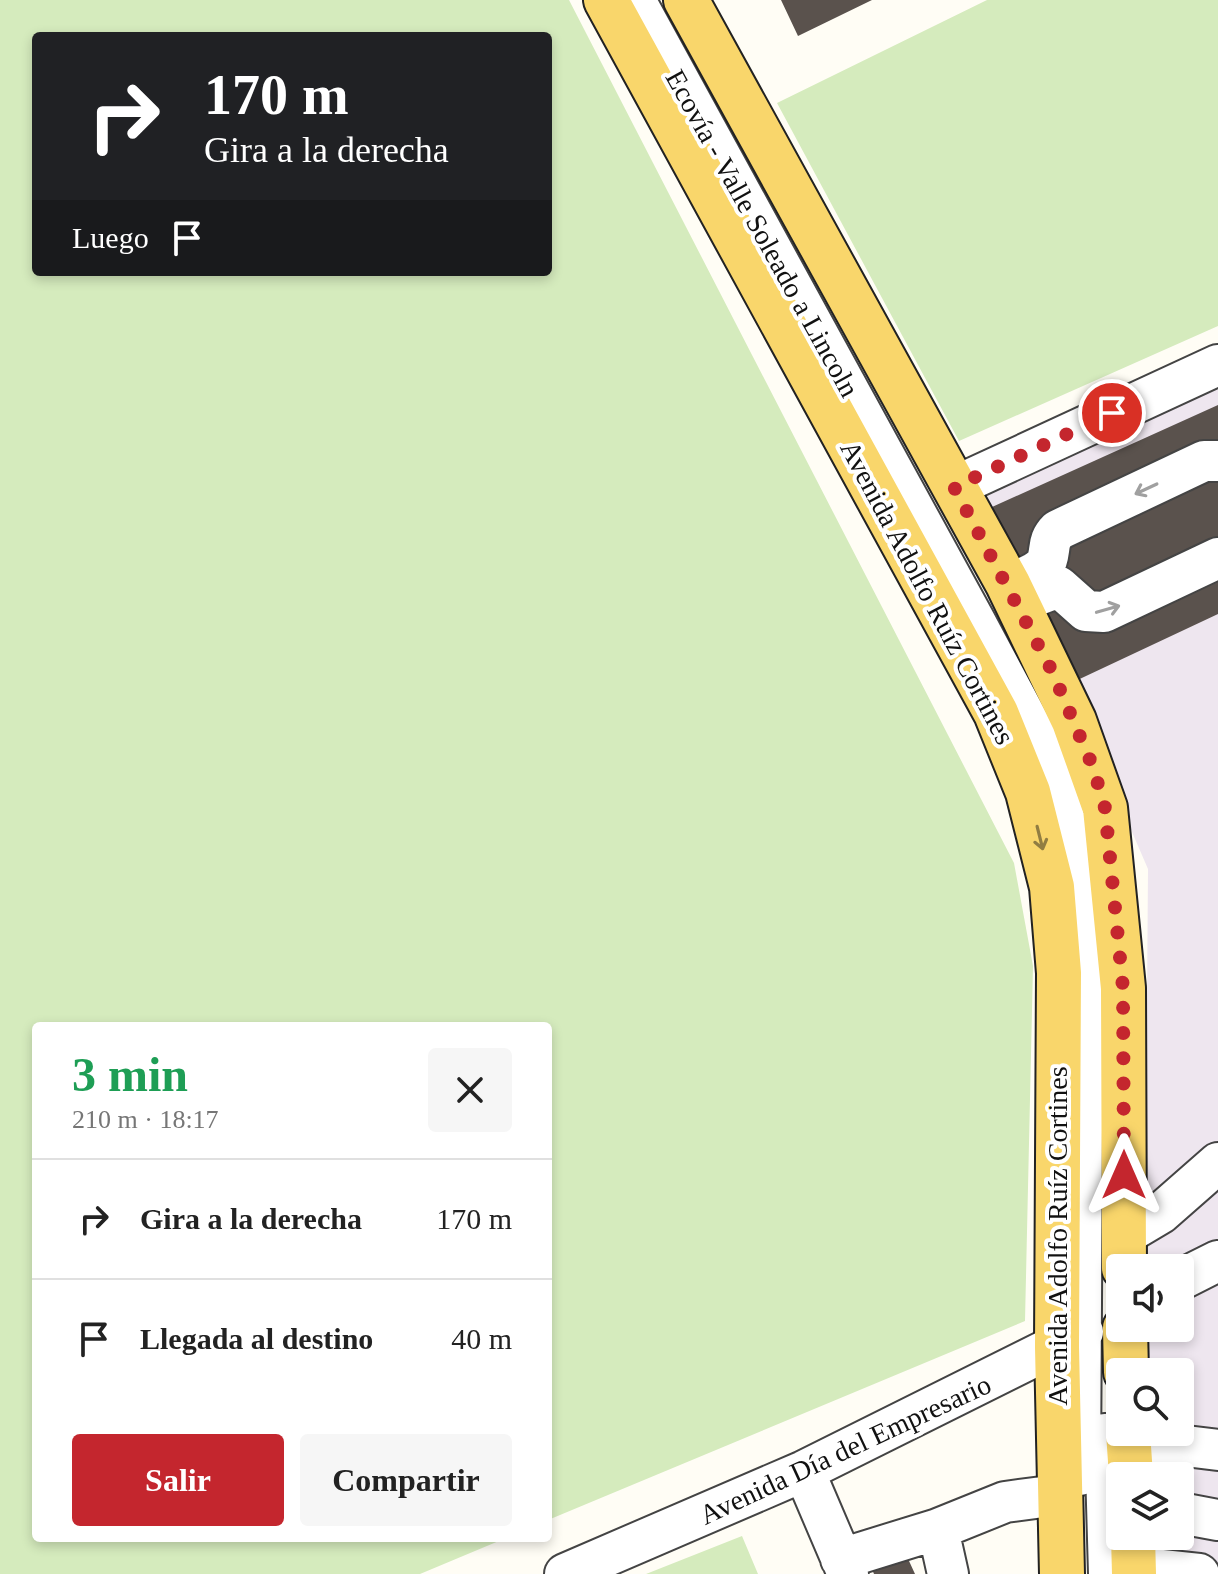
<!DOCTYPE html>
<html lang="es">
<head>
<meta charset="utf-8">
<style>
  :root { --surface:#fff; --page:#f6f6f6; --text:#222; --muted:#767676; --line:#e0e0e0; --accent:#c4262e }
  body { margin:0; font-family:"Times New Roman",serif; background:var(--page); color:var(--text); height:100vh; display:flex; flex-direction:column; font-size:30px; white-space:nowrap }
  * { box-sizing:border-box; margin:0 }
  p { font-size:26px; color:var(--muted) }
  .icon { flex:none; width:44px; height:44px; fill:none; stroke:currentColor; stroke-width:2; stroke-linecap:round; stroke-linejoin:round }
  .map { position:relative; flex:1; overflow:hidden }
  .panel { position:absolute; left:32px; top:1022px; width:520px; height:520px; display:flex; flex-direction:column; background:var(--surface); border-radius:8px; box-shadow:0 4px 12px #0003 }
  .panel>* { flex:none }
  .top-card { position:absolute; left:32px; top:32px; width:520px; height:244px; border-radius:8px; box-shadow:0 4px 12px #0003; background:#202124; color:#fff; overflow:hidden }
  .controls { position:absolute; left:1106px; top:1254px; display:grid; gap:16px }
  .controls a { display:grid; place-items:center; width:88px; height:88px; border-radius:8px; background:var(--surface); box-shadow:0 4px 12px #0003; font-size:40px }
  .pin { position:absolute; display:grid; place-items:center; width:68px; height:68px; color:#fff; margin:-34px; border:4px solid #fff; border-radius:50%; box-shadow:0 2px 8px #0007 }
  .me { position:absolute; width:88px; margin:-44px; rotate:0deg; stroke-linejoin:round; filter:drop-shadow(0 0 6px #0008) }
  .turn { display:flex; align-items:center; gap:28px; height:168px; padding:0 40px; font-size:36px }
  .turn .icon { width:104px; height:104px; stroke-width:2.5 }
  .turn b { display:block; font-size:56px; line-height:68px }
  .then { display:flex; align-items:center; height:76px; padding:0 40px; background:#0003; gap:16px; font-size:30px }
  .round { display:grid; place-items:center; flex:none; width:84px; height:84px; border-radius:8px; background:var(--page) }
  .overview { display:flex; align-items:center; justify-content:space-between; height:136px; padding:0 40px }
  h1 { font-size:48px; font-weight:700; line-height:60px; color:#1e9e55 }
  .action { display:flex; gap:16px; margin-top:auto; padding:16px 40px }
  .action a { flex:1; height:92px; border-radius:8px; background:var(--accent); color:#fff; font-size:32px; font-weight:700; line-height:92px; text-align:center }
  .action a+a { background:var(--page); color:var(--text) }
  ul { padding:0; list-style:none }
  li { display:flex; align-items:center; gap:24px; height:120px; padding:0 40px; border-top:2px solid var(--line) }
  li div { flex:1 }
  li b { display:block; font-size:30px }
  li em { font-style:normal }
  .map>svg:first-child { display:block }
  .industrial { fill:#eee6ef }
  .green { fill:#d5ebbd; fill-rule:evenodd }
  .building { fill:#5a524d }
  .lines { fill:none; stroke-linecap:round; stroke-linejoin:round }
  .minor-casing { stroke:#444; stroke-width:44 }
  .major-casing { stroke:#222; stroke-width:48 }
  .minor { stroke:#fff; stroke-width:40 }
  .major { stroke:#f9d66b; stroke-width:44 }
  .oneway { stroke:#a0a0a0 }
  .oneway2 { stroke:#917d42 }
  .route { stroke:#c4262e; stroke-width:14; stroke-dasharray:0 25.2 }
  .labels { text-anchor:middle; stroke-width:8; stroke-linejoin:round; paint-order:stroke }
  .street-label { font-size:28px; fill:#111; stroke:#fff }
</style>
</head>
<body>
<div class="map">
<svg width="1218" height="1574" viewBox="0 0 1218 1574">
  <rect width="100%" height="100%" fill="#fffdf5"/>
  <path class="industrial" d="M1218 348V1574H1163L1160 1536H1180V1476H1157L1154 1432H1180V1372H1150L1148 1328H1180V1268H1145L1148 869 975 468Z"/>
  <path class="green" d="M0 0H569L1014 863 1033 966 1025 1321 548 1520V1026H36V1538H506L420 1574H0ZM36 36H548V272H36Z
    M987 0H1218V326L959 441 777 103Z
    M742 1536 758 1574H646Z"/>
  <path class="building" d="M781 0H872L798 36Z
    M1218 405V614L1069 684 992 507Z
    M904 1550 915 1574H874L870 1565Z"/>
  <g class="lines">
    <g class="minor-casing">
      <path id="minor" d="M635 0 976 623 1036 736 1061 806 1076 857 1083 960 1080 1475
        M954 487 1218 365
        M1008 584C1019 579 1042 573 1047 560 1051 548 1047 541 1058 530L1204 461H1218
        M1017 603 1059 587 1086 611 1104 612 1218 558
        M1124 1235 1161 1213 1218 1163
        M1180 1280 1218 1261
        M1105 1434 1109 1574
        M1128 1439 1218 1450
        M804 1471 848 1574
        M1180 1513 1218 1520
        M841 1559 938 1529
        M1133 1567 1199 1574
        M565 1574 804 1471 1083 1332
        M948 1574 938 1529 1005 1502 1058 1495"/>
    </g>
    <g class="major-casing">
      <path id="major" d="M606 0 996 713 1028 792 1052 887 1059 973 1057 1347 1062 1574
        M686 0 1008 584 1074 721 1105 808 1123 988 1124 1268
        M1125 1328 1126 1372
        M1128 1432 1131 1476
        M1133 1536 1134 1574"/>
    </g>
    <use href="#minor" class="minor"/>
    <use href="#major" class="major"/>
  </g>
  <defs><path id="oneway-shaft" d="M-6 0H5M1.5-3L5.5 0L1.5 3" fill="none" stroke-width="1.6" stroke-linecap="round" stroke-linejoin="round" transform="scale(2)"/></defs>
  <g class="oneway">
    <use href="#oneway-shaft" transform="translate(1146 489) rotate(155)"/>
    <use href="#oneway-shaft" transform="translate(1108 609) rotate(-16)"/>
  </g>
  <use class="oneway2" href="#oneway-shaft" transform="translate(1040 838) rotate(76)"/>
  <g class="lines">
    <path class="route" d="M1112 413 954 487 1052 671 1093 767 1105 808 1123 988 1124 1175"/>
  </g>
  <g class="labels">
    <g class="street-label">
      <text transform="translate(763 233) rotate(61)" y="10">Ecovía - Valle Soleado a Lincoln</text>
      <text transform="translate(928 592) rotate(62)" y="10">Avenida Adolfo Ruíz Cortines</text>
      <text transform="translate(1057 1236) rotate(-90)" y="10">Avenida Adolfo Ruíz Cortines</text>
      <text transform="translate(845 1449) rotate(-25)" y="10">Avenida Día del Empresario</text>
    </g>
  </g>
</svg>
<div class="controls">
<a><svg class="icon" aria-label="sound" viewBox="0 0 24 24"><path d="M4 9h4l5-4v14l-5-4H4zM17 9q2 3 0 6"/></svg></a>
<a><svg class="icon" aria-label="search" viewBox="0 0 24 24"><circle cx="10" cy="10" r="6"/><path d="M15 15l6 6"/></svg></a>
<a><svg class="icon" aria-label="layers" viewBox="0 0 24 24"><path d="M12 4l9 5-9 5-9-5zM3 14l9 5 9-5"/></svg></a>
</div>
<div class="pin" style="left:1112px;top:413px;background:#d93025"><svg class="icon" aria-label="arrive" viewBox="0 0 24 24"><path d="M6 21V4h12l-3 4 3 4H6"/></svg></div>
<svg class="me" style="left:1124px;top:1175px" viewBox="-20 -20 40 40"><path d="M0-17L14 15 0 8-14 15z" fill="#c4262e" stroke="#fff" stroke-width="4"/></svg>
<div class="top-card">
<div class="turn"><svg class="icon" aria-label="right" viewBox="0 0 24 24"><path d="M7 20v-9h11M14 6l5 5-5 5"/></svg><div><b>170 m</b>Gira a la derecha</div></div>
<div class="then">Luego<svg class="icon" aria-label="arrive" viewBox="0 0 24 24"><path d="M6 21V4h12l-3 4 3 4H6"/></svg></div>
</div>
<section class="panel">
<div class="overview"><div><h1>3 min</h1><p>210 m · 18:17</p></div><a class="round"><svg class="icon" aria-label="close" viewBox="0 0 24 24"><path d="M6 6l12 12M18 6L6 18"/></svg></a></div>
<ul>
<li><svg class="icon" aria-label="right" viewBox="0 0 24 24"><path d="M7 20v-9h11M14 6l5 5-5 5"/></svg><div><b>Gira a la derecha</b></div><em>170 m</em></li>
<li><svg class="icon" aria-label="arrive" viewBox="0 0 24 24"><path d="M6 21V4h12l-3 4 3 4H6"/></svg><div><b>Llegada al destino</b></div><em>40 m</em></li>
</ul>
<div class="action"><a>Salir</a><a>Compartir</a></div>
</section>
</div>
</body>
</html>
